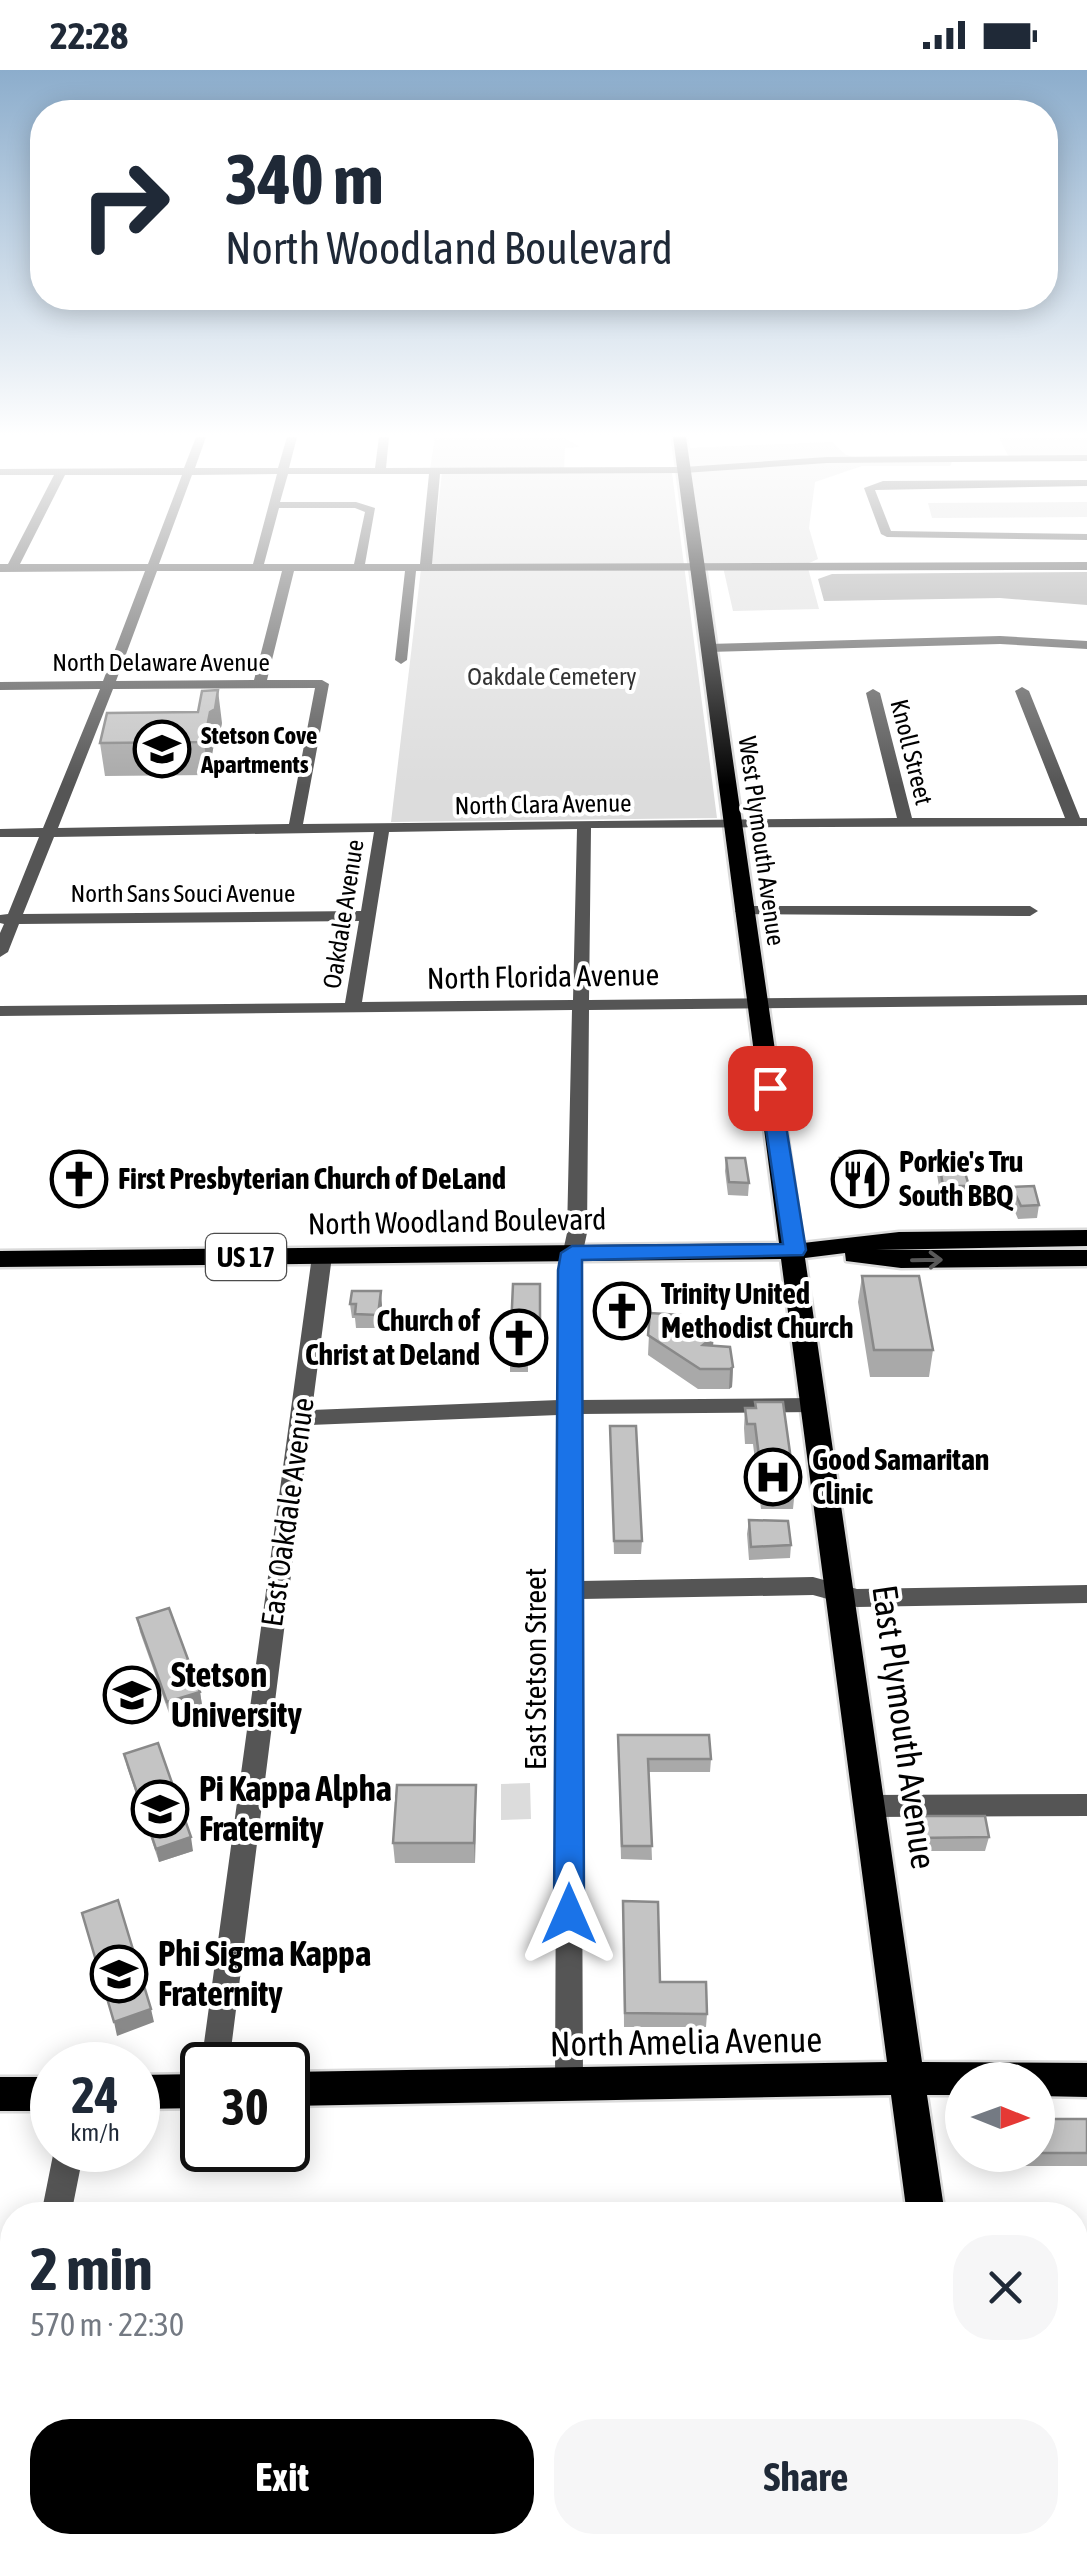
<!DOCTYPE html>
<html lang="en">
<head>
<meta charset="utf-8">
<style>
  :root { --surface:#fff; --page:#f6f6f7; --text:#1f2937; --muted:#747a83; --accent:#000 }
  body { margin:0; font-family:"Asap Condensed",sans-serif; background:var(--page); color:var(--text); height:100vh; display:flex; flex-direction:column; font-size:38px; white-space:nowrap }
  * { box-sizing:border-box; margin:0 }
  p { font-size:32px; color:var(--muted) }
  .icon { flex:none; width:55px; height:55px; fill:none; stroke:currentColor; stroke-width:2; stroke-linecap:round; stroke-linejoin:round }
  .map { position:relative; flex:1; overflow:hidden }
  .drawer { position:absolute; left:0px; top:2132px; width:1088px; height:352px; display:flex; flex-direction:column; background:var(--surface); border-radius:40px 40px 0 0; box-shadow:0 5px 25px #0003 }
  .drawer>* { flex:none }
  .hud { position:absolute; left:30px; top:30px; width:1028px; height:210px; border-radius:40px; box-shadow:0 5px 25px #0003; background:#fff; color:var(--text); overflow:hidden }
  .needle { width:65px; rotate:91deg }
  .tools { position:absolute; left:945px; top:1992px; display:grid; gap:20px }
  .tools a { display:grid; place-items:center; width:110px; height:110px; border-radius:50%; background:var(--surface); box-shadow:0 5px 25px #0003; font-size:50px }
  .speed { position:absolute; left:30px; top:1972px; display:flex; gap:20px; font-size:50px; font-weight:700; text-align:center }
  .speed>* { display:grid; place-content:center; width:130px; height:130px; border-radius:50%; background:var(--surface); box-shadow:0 5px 25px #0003; line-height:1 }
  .speed small { font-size:25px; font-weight:400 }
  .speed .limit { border:5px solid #111; border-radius:15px; background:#fff; color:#111 }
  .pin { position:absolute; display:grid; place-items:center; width:85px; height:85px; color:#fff; margin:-42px; border-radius:20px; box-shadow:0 5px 15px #0006 }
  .me { position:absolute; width:110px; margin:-55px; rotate:0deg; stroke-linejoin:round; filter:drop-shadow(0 0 8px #0008) }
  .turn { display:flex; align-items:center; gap:35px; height:210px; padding:0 30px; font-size:45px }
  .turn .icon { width:130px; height:130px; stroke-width:2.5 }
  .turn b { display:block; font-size:70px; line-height:85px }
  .round { display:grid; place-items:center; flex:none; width:105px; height:105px; border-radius:40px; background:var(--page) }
  .head { display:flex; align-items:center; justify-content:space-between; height:170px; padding:0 30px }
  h1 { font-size:60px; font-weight:700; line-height:75px }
  .primary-button { display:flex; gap:20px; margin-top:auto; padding:20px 30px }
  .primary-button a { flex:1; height:115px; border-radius:40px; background:var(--accent); color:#fff; font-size:40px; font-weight:700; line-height:115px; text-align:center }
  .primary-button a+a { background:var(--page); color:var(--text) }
  .status { display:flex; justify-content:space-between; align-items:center; height:70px; padding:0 50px; background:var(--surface); direction:ltr }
  .status svg { height:28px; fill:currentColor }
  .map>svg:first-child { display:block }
  .green { fill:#dcdcdc }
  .water { fill:#a3a3a3 }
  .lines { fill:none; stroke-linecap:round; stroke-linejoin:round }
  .major-casing { stroke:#dbdbdb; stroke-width:5 }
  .minor { fill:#555; fill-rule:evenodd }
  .major { fill:#000; fill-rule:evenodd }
  .wall { fill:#a9a9a9 }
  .shaded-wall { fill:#898989 }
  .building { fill:#c4c4c4; stroke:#898989; stroke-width:2.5 }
  .oneway { stroke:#595959 }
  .route { fill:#1a73e8; stroke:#114b97; stroke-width:2.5 }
  .labels { text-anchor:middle; stroke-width:8; stroke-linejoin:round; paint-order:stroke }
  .far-street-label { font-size:25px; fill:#000; stroke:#fff }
  .far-park-label { font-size:25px; fill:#333; stroke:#fff }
  .far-poi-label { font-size:25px; font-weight:bold; fill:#000; stroke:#fff; text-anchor:start }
  .shield { fill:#fff; stroke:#4c4c4c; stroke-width:2.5 }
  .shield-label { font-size:28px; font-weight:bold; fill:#000 }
  .street-label { font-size:30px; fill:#000; stroke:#fff }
  .poi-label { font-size:30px; font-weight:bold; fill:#000; stroke:#fff; text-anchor:start }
  .near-poi-label { font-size:35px; font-weight:bold; fill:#000; stroke:#fff; text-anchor:start }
  .near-street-label { font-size:35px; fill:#000; stroke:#fff }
</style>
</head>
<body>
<div class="status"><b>22:28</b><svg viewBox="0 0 49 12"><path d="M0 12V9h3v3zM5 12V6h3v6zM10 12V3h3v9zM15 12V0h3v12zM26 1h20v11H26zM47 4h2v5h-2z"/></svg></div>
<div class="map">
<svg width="1087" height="2483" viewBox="0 0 1087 2483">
  <rect width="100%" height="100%" fill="#fff"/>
  <path class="green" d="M435 367H563L580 377 565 378 564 399H430Z
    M1087 367V387H1009L999 368Z
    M832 372 846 385 859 388 688 399 689 378Z
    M952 392 950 396H862L815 412 809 458 818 489 807 494 701 493 689 402 786 393Z
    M442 403H672L717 748 391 752 421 499 431 498Z
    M1087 432V447L932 448 928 433Z
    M723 497 808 498 819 539 733 541Z
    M530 1713 531 1749 501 1750V1714Z"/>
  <path class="water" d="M1087 502V535L1000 528 824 531 818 509 832 504Z"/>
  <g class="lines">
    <g class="major-casing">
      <path id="major" d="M673 367H686L803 1173 899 1162 1087 1160V1176L876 1180H1087V1196L901 1198 846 1191 845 1183 805 1188 922 1992 1087 1993V2027L1038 2026V2010H962V2025H927L945 2145H907L891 2025 288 2036V2002L887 1992 781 1189 0 1197V1181L779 1173Z
        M202 2004V2038L138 2039V2005Z
        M0 2007H52V2041H0Z
        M949 2472H991L992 2483H950Z"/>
    </g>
    <path class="minor" d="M196 367H206L195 398H278L287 367H297L289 398H375L379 367H389L386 398 684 397 827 387 1087 385V391L827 393 684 403 440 404 432 494 1087 492V500L416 501 407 590 401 594 395 590 405 501H294L267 610H322L329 614 303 754 897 748 866 623 873 619 880 623 912 748H1065L1015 621 1022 617 1029 621 1080 748H1087V756L591 758 589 930 1087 925V935L589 940 587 1163 579 1200V1330L814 1328 825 1335 814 1342 580 1344V1511L813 1507 857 1519 1087 1515V1533L857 1537 813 1525 581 1529 583 2015 579 2024 569 2028 559 2024 555 2015 558 1345 310 1355 229 1995H202V1999L201 1995 312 1186 322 1180 332 1186 312 1340 559 1330V1200L567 1163 572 940 0 946V936L345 933 359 851 19 854 8 882 0 887V863L4 854 0 853V845L8 844 39 767H0V759L43 758 100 619 0 620V612L103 611 145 501 0 502V494H8L54 405H0V399L184 398ZM277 404 253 494H159L192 405ZM288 404H429L420 494H365L375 438 356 432H280ZM65 405H182L148 494H20ZM279 438H355L365 442 354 494H264ZM157 501H282L254 610 116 611ZM315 618 289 754 58 758 113 619ZM577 759 573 930 362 932 389 762ZM374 762 361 841 23 844 54 767Z
      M1087 410V416L875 420 891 461 1087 464V470L887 467 881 464 864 418 883 411Z
      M1000 566 1087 571V579L1000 574 708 582 702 578 708 574Z
      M743 836H1030L1038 841 1030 846 737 844 735 841Z
      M1087 1724V1746L870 1747 861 1744 857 1736 861 1728 870 1725Z
      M54 2080H84L71 2145H41Z
      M12 2354V2444L0 2451V2360Z"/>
    <use href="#major" class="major"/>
  </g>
  <path class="wall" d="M222 653 218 671 214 674 208 705 105 706 100 673Z
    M938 1085 956 1096 969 1116 966 1129H941L936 1098Z
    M726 1088 749 1113 748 1126 728 1125 725 1101Z
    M840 1088 882 1104 881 1118H842L839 1101Z
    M1012 1117 1039 1135 1037 1148 1018 1149 1010 1130Z
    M862 1206 933 1280 929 1307H870L858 1232Z
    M540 1214V1268H528V1302H510V1282Z
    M350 1234 382 1235 379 1258H356L355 1248H352Z
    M650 1243 681 1265 713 1276 733 1297 732 1317 729 1319H698L648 1285Z
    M755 1332 795 1419 793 1439H761L753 1374H745L744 1358 745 1338H755Z
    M610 1356 642 1471 641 1484H614Z
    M749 1450 791 1475 790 1488 749 1490 747 1464Z
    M137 1548 200 1622 202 1635 170 1646 140 1562Z
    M618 1665 711 1689 710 1702H649L652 1790 621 1789Z
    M124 1684 193 1781 159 1792 127 1697Z
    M476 1736 475 1793H395L393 1773Z
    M914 1746 989 1767 985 1781H914L911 1760Z
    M623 1831 660 1912 707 1944 706 1957H624Z
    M1038 2049H1087V2096H985L984 2085H1038Z"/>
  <path class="shaded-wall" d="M218 620 222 653 218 671 214 674 208 705 204 672 210 642Z
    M381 1221 382 1235 379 1258 378 1245Z
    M714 1266 712 1286 703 1275Z
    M733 1297 732 1317 729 1319 730 1299Z
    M200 1622 202 1635 170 1646 167 1632Z
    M476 1715V1736L475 1793 474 1773Z
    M191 1767 193 1781 159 1792 156 1779Z
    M151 1939 154 1952 117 1966 114 1952Z"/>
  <path class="building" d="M218 620 215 639 210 642 204 672 100 673 107 643 198 642 202 621Z
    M938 1085H953L956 1096H963L969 1116H943Z
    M879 1087 882 1104 844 1105 840 1088Z
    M726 1088H745L749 1113 729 1112Z
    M1034 1116 1039 1135 1021 1136 1012 1117Z
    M862 1206H919L933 1280H874Z
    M513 1214H540V1248H527L528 1281 510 1282Z
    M352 1221H381L378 1245 355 1244 356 1234H350Z
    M650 1243 680 1245 681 1265 697 1255 714 1266 703 1275 730 1277 733 1297 730 1299H700L648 1265Z
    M755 1332H783L795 1419H763L755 1354H747L745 1338H756Z
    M610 1356H636L642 1471H614Z
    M749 1450 788 1451 791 1475 751 1477Z
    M169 1538 200 1622 167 1632 137 1548Z
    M618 1665H709L711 1689H648L652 1776H622Z
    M158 1673 191 1767 156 1779 124 1684Z
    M397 1715H476L474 1773H393Z
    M914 1746H985L989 1767 916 1768Z
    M118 1830 151 1939 114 1952 82 1843Z
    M623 1831 658 1832 660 1912H706L707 1944 625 1943Z
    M1038 2049H1087V2083H1038Z"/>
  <defs><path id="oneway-shaft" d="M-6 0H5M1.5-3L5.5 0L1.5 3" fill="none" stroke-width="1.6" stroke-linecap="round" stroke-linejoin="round" transform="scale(2.5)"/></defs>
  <use class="oneway" href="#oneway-shaft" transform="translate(927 1190) rotate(-1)"/>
  <linearGradient id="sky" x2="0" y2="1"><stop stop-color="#8cadcc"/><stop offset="0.51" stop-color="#fff"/><stop offset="1" stop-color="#fff" stop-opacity="0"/></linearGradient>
  <rect width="1087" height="715" fill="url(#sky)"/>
  <path class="route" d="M770 1013 780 1018 806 1180 803 1185 582 1190 584 1844 580 1853 569 1857 558 1853 554 1844 558 1200 561 1183 572 1176 783 1174 760 1018Z"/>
  <defs>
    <g id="university-ring" transform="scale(2.875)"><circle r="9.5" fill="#fff" stroke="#000" stroke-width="1.5"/><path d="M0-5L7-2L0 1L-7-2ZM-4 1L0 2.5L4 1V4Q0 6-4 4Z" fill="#000"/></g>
    <g id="church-ring" transform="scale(2.875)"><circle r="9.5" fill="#fff" stroke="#000" stroke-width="1.5"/><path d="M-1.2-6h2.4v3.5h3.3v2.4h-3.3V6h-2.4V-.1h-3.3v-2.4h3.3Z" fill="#000"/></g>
    <g id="restaurant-ring" transform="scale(2.875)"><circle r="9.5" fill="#fff" stroke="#000" stroke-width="1.5"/><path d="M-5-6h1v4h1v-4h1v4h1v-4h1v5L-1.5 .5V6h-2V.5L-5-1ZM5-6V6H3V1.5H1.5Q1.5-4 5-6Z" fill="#000"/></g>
    <g id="hospital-ring" transform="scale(2.875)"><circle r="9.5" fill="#fff" stroke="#000" stroke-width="1.5"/><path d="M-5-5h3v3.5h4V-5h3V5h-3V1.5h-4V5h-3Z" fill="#000"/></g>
  </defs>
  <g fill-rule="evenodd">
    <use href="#university-ring" x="162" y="679"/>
    <use href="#church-ring" x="79" y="1109"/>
    <use href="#restaurant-ring" x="860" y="1109"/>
    <use href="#church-ring" x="622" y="1241"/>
    <use href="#church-ring" x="519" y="1268"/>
    <use href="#hospital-ring" x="773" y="1407"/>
    <use href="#university-ring" x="132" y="1625"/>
    <use href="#university-ring" x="160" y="1739"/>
    <use href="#university-ring" x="119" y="1904"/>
  </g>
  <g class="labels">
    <g class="far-street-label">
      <text x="161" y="601">North Delaware Avenue</text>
      <text transform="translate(912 682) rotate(76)" y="9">Knoll Street</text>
      <text transform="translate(543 734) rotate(-1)" y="9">North Clara Avenue</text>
      <text transform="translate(762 771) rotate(82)" y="9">West Plymouth Avenue</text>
      <text x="183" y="832">North Sans Souci Avenue</text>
      <text transform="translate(343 844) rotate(-81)" y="9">Oakdale Avenue</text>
    </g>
    <g class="far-park-label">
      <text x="552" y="615">Oakdale Cemetery</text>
    </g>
    <g class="far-poi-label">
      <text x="201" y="674">Stetson Cove<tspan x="201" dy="29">Apartments</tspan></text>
    </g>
    <rect class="shield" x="206" y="1164" width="80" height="46" rx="8"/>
    <g class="shield-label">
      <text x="246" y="1197">US 17</text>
    </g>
    <g class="street-label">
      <text transform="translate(543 907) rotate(-1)" y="10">North Florida Avenue</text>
      <text transform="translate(457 1152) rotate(-1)" y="10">North Woodland Boulevard</text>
      <text transform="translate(288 1442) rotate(-82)" y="10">East Oakdale Avenue</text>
      <text transform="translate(536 1599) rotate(-90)" y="10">East Stetson Street</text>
    </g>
    <g class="poi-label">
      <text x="899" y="1102">Porkie's Tru<tspan x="899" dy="34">South BBQ</tspan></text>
      <text x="118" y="1119">First Presbyterian Church of DeLand</text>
      <text x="661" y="1234">Trinity United<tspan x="661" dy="34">Methodist Church</tspan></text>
      <text x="480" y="1261" text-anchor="end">Church of<tspan x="480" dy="34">Christ at Deland</tspan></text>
      <text x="812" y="1400">Good Samaritan<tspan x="812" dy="34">Clinic</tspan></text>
    </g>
    <g class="near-poi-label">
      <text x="171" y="1617">Stetson<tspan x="171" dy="40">University</tspan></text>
      <text x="199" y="1731">Pi Kappa Alpha<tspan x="199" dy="40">Fraternity</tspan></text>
      <text x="158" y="1896">Phi Sigma Kappa<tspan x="158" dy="40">Fraternity</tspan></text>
    </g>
    <g class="near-street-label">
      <text transform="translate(904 1657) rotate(82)" y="12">East Plymouth Avenue</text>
      <text transform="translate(686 1972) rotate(-1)" y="12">North Amelia Avenue</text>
    </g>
  </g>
</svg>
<div class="tools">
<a><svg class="needle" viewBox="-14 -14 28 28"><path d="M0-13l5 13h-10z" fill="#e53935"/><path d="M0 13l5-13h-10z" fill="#747a83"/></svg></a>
</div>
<div class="speed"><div>24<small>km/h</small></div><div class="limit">30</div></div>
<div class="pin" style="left:770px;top:1018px;background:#d93025"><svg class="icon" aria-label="arrive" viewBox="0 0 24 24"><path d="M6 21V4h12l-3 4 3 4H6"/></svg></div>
<svg class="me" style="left:569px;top:1844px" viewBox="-20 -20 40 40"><path d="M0-17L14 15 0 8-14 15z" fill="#1a73e8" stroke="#fff" stroke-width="4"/></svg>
<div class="hud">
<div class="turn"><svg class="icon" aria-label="right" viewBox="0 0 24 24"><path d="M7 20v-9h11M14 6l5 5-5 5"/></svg><div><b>340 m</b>North Woodland Boulevard</div></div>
</div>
<section class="drawer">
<div class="head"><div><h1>2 min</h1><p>570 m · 22:30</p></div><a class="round"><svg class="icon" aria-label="close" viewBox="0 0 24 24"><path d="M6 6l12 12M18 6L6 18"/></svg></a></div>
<div class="primary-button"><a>Exit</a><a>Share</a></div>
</section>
</div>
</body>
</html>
